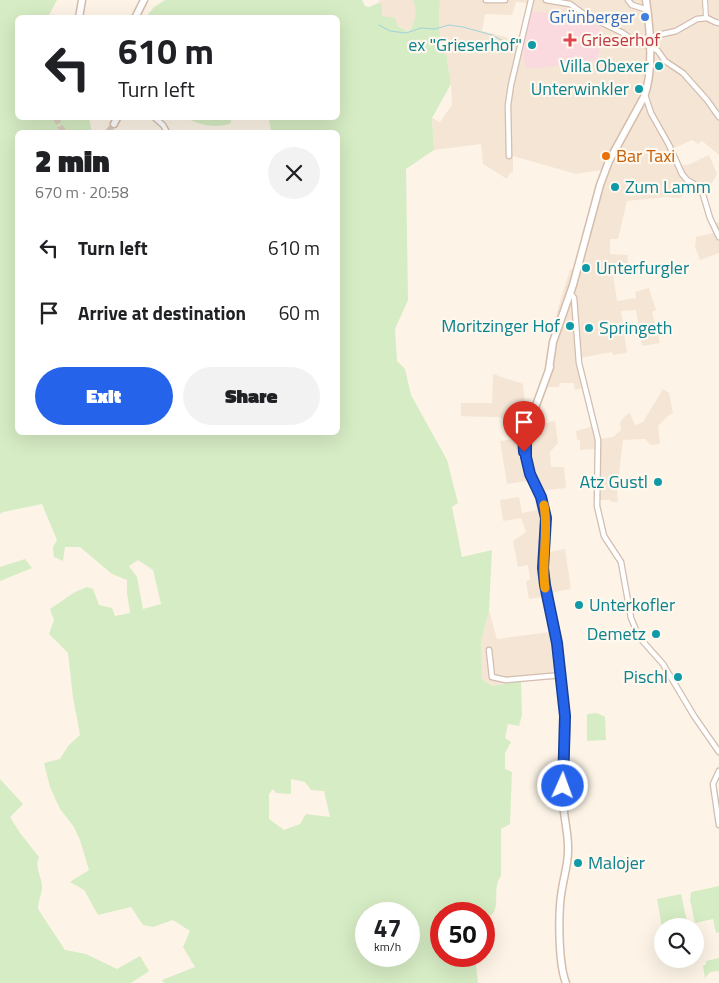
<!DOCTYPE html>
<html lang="en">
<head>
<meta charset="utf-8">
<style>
  :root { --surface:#fff; --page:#f2f2f2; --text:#202124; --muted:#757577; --accent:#2563eb }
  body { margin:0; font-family:"Titillium Web",sans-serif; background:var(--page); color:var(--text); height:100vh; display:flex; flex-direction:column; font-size:19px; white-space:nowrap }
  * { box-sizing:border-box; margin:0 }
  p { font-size:16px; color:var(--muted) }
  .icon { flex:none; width:28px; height:28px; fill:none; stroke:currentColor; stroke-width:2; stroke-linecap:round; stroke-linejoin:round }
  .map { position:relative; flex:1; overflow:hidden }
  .sheet { position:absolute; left:15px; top:130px; width:325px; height:305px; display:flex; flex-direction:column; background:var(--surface); border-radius:8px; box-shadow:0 5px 20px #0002 }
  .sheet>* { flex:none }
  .guide { position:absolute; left:15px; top:15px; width:325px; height:105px; border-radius:8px; box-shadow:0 5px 20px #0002; background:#fff; color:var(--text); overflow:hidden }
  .controls { position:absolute; left:654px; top:918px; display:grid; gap:10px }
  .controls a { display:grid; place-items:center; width:50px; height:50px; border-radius:50%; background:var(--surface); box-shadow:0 5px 20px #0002; font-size:25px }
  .speed { position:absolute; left:355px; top:902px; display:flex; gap:10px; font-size:25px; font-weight:700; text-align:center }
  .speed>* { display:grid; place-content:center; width:65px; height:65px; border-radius:50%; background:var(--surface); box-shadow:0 5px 20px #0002; line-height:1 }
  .speed small { font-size:12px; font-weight:400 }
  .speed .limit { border:8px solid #d22; background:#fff; color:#111 }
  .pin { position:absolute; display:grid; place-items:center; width:42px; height:42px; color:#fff; margin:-51px -21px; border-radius:50% 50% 50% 0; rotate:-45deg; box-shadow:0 0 5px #0007 }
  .pin .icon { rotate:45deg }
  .me { position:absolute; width:55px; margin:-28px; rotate:2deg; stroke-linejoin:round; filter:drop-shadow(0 0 4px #0008) }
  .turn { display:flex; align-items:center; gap:18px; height:105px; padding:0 20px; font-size:22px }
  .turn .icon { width:65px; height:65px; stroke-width:2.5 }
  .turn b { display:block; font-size:35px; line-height:42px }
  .round { display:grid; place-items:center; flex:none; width:52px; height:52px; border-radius:26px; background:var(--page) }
  .headline { display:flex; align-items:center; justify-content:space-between; height:85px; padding:0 20px }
  h1 { font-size:30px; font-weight:800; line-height:38px }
  .cta { display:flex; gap:10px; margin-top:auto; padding:10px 20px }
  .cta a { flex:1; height:58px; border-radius:30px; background:var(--accent); color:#fff; font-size:20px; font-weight:800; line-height:58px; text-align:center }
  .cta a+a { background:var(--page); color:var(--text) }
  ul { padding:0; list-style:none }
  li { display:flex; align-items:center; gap:15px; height:65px; padding:0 20px }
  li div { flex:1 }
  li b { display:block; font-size:19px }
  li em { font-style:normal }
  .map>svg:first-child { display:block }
  .residential { fill:#f5e5d5; fill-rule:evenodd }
  .medical { fill:#fbdadf }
  .green { fill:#d6ecc4; fill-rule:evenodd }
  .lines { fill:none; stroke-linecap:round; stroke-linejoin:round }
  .stream { stroke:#a0d3da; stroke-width:1 }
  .secondary-tunnel { stroke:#dccdc0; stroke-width:6; stroke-dasharray:6 3; stroke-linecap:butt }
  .pedestrian-casing { stroke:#d2bdaf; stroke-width:6 }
  .minor-casing { stroke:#d2bdaf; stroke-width:7 }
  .secondary-casing { stroke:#d5bdac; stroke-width:9 }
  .pedestrian { stroke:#fff; stroke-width:4 }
  .minor { stroke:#fff; stroke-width:4.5 }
  .secondary { stroke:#fff; stroke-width:6 }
  .route-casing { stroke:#184099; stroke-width:12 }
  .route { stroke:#2563eb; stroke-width:9 }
  .slow { stroke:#f59e0b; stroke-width:9 }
  .shop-dot { fill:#3f7fe0; stroke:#fff8ee; stroke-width:2 }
  .health-dot { fill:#e0444e; stroke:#fff8ee; stroke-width:2 }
  .culture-dot { fill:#0f9aa8; stroke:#fff8ee; stroke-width:2 }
  .food-dot { fill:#e8710a; stroke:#fff8ee; stroke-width:2 }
  .labels { text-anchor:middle; stroke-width:4.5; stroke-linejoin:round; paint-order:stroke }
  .shop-label { font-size:18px; fill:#366cbe; stroke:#fff8ee; text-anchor:end }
  .health-label { font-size:18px; fill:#be3a42; stroke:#fff8ee; text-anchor:start }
  .culture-label { font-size:18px; fill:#0d838f; stroke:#fff8ee; text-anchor:end }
  .food-label { font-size:18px; fill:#c56008; stroke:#fff8ee; text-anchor:start }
</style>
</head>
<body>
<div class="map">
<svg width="719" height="983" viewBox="0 0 719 983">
  <rect width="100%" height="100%" fill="#fdf4e7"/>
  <path class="residential" d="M380 0H413L416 7 415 21 409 32 382 16V5L378 3Z
    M440 0H719V155L702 141 698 144 692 140 672 149 681 166 690 164 709 155 717 174 712 183 703 189 687 187 685 194 680 198 666 197 627 201 618 239H610V254L628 255 627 273 613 275 617 301 636 298 635 292 649 288 656 310 652 312 660 343 642 346 636 310 621 311 627 353 613 355 612 352 580 358 586 387 575 390 574 383H560L559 387H548L534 423 536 425 555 421 558 443 550 452 551 467H564L566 488 545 490 551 518 548 552 565 549 571 589 554 592V595L529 599 526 581 530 580 528 565 518 567 513 541 526 532 521 518 503 521 500 500 519 497 522 513 537 510 534 494 527 481 507 484 500 441 520 438 521 418 461 416V403H492L493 374 523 384 525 409 530 410 546 367 549 342 561 298 570 270 574 267 602 170 576 174 513 156V172L510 173 507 179 483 164 481 144 434 150 432 118 440 122 452 105 451 84 447 61 448 57 441 49 439 22ZM516 2 527 3 517 47 506 37 482 31 485 14 512 15Z
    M719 222V253L700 260 695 247 696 237 714 233 712 226Z
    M663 389 669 393 673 413 668 416 658 426 660 444 651 445 645 439 623 440 617 490 618 502H611V500H594L595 449 580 450V440H577L576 431 597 425 600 439 613 437 621 430 620 422 626 415 630 413 635 425 643 422Z
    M489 610 497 639 558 631 567 679 521 681 492 686 482 679 481 642Z"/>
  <path class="medical" d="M532 11 568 16 569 23 600 25 599 39 629 41V45L600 43 598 60 540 68H527L524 61V50L526 34Z"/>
  <path class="green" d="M0 0H57L48 17 18 18V118H89L92 132H18V432H338V132H271L269 119 338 118V18L146 17 154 7 165 0H362L365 6 369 7 378 3 382 4V16L395 18 398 26 409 32C416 22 417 11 413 0H440L439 22 441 49 448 57 447 61 451 84 432 118 434 150 406 169 408 300 395 329 397 361 405 369 411 395 447 460 458 503 452 507 462 557 492 550 489 610 481 642 482 679 492 686 521 681 522 715 519 726 508 724 505 738 511 742 505 753V769L512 772 510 824 501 829V876C490 889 505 914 484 919V914H441V956H475L478 983H164L162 980 195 967 183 947 190 931 173 920 153 927 143 925 131 907 98 915 84 890 70 882 89 870 80 840 74 827 60 809 50 787 44 763 60 759 68 746 80 735 73 697 68 653 49 634 54 620 50 609 75 592 87 587 93 589 99 605 112 608 115 616 130 613 127 593V580L112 574 80 547H65L63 561 54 557 53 547 57 540 42 504 3 512 0 514ZM138 560 153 570 161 604 143 609 137 577 129 566ZM291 779 305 782 311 790 324 791 330 817 306 814 300 824 284 830 269 819V794L273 789 276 793 291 794ZM366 914H409V956H366Z
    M188 118H232L230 124C217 128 199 126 188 118Z
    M25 559 32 568 0 581V567Z
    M597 713 605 717 606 740 587 741V714Z
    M0 779 23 804 10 817 20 833 39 857C34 869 43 878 42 889 41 896 38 902 38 909L65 950 86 954 117 969 140 956 149 971 131 983H0Z
    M719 886V932L716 933 713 919 695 923 690 900 691 892Z
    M681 894 688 926H662V928L657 899Z
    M719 958V971L710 972 705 978 703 966 706 964V961Z"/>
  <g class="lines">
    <path class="stream" d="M379 25 390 31 406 33 421 28 435 29 449 25 463 27 492 35 505 42"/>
    <path class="secondary-tunnel" d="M56 118 61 128 65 132
      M108 132 114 124"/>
    <g class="pedestrian-casing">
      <path id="pedestrian" d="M705 0 706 18"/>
    </g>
    <g class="minor-casing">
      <path id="minor" d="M486 0H505
        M546 0 570 4 584 14 623 33 637 43 650 46 658 51 665 61 683 73 707 100 719 117
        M628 0 632 5 648 10
        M651 42 654 36 676 31 697 19 707 18 715 22 719 23
        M645 95 651 113 669 145 682 174 687 180 701 188 710 218 719 237
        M155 118 163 125 167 132
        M509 156 508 105 511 85 531 0
        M570 293 574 298 579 363 598 440 597 506 604 536 621 562 631 618 639 637 663 664 694 716 719 752
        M489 650 492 677 506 680 562 675
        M719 771 713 784 719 825"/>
    </g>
    <g class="secondary-casing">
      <path id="secondary" d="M79 18 82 0
        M135 18 144 0
        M114 124 117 118
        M549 369 553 342 573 285 600 185 609 161 644 97C654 71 650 28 646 0
        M532 416C505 444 543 486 545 516 547 533 542 551 543 569 545 597 555 623 558 651 562 677 566 704 566 730 565 753 563 776 563 799 563 816 569 834 568 851 568 864 564 876 562 889 558 910 558 963 566 983
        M531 419 550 367"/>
    </g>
    <use href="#pedestrian" class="pedestrian"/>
    <use href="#minor" class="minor"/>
    <use href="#secondary" class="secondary"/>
  </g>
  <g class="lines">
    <g class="route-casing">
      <path id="route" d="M524 452C523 439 523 426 532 416L526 436V457L530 474 541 497 546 518 543 568 545 585 557 643 565 716 563 786"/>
    </g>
    <use href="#route" class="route"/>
    <path class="slow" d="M544 505C549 533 541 560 545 588"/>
  </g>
  <circle class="shop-dot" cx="645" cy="17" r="5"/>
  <path class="health-dot" d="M567.5 32.5h5v5h5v5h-5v5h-5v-5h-5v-5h5z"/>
  <g class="culture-dot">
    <circle cx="532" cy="45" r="5"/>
    <circle cx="659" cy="66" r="5"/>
    <circle cx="639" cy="89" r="5"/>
    <circle cx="615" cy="187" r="5"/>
    <circle cx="586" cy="268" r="5"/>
    <circle cx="570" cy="326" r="5"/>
    <circle cx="589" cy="328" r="5"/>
    <circle cx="658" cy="482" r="5"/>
    <circle cx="579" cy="605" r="5"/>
    <circle cx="656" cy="634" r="5"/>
    <circle cx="678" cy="677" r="5"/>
    <circle cx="578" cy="863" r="5"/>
  </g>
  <circle class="food-dot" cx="606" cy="156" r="5"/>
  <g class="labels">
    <g class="shop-label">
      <text x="635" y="23">Grünberger</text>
    </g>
    <g class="health-label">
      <text x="581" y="46">Grieserhof</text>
    </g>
    <g class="culture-label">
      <text x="522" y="51">ex "Grieserhof"</text>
      <text x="649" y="72">Villa Obexer</text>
      <text x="629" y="95">Unterwinkler</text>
      <text x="625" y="193" text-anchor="start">Zum Lamm</text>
      <text x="596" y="274" text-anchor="start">Unterfurgler</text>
      <text x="560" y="332">Moritzinger Hof</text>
      <text x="599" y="334" text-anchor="start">Springeth</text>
      <text x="648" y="488">Atz Gustl</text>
      <text x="589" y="611" text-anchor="start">Unterkofler</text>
      <text x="646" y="640">Demetz</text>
      <text x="668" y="683">Pischl</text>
      <text x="588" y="869" text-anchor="start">Malojer</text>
    </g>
    <g class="food-label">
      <text x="616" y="162">Bar Taxi</text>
    </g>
  </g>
</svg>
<div class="controls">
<a><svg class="icon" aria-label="search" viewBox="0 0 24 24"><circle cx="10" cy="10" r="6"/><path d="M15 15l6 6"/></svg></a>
</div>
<div class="speed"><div>47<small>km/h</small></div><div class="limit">50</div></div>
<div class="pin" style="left:524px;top:452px;background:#d93025"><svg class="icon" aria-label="arrive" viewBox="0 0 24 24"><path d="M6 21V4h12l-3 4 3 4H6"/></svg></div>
<svg class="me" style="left:563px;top:786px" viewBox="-20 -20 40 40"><circle r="17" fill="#2563eb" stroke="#fff" stroke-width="3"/><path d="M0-11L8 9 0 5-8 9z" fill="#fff"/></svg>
<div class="guide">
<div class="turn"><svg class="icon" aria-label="left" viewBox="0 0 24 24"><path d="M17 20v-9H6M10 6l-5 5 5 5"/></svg><div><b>610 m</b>Turn left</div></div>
</div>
<section class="sheet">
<div class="headline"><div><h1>2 min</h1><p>670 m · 20:58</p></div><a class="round"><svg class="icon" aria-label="close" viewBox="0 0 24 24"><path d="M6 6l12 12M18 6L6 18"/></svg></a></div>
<ul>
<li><svg class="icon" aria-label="left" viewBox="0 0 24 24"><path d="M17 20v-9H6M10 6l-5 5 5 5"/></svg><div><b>Turn left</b></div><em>610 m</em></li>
<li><svg class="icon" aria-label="arrive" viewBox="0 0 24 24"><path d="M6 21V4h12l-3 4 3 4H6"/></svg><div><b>Arrive at destination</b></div><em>60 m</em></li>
</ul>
<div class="cta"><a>Exit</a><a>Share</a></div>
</section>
</div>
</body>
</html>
